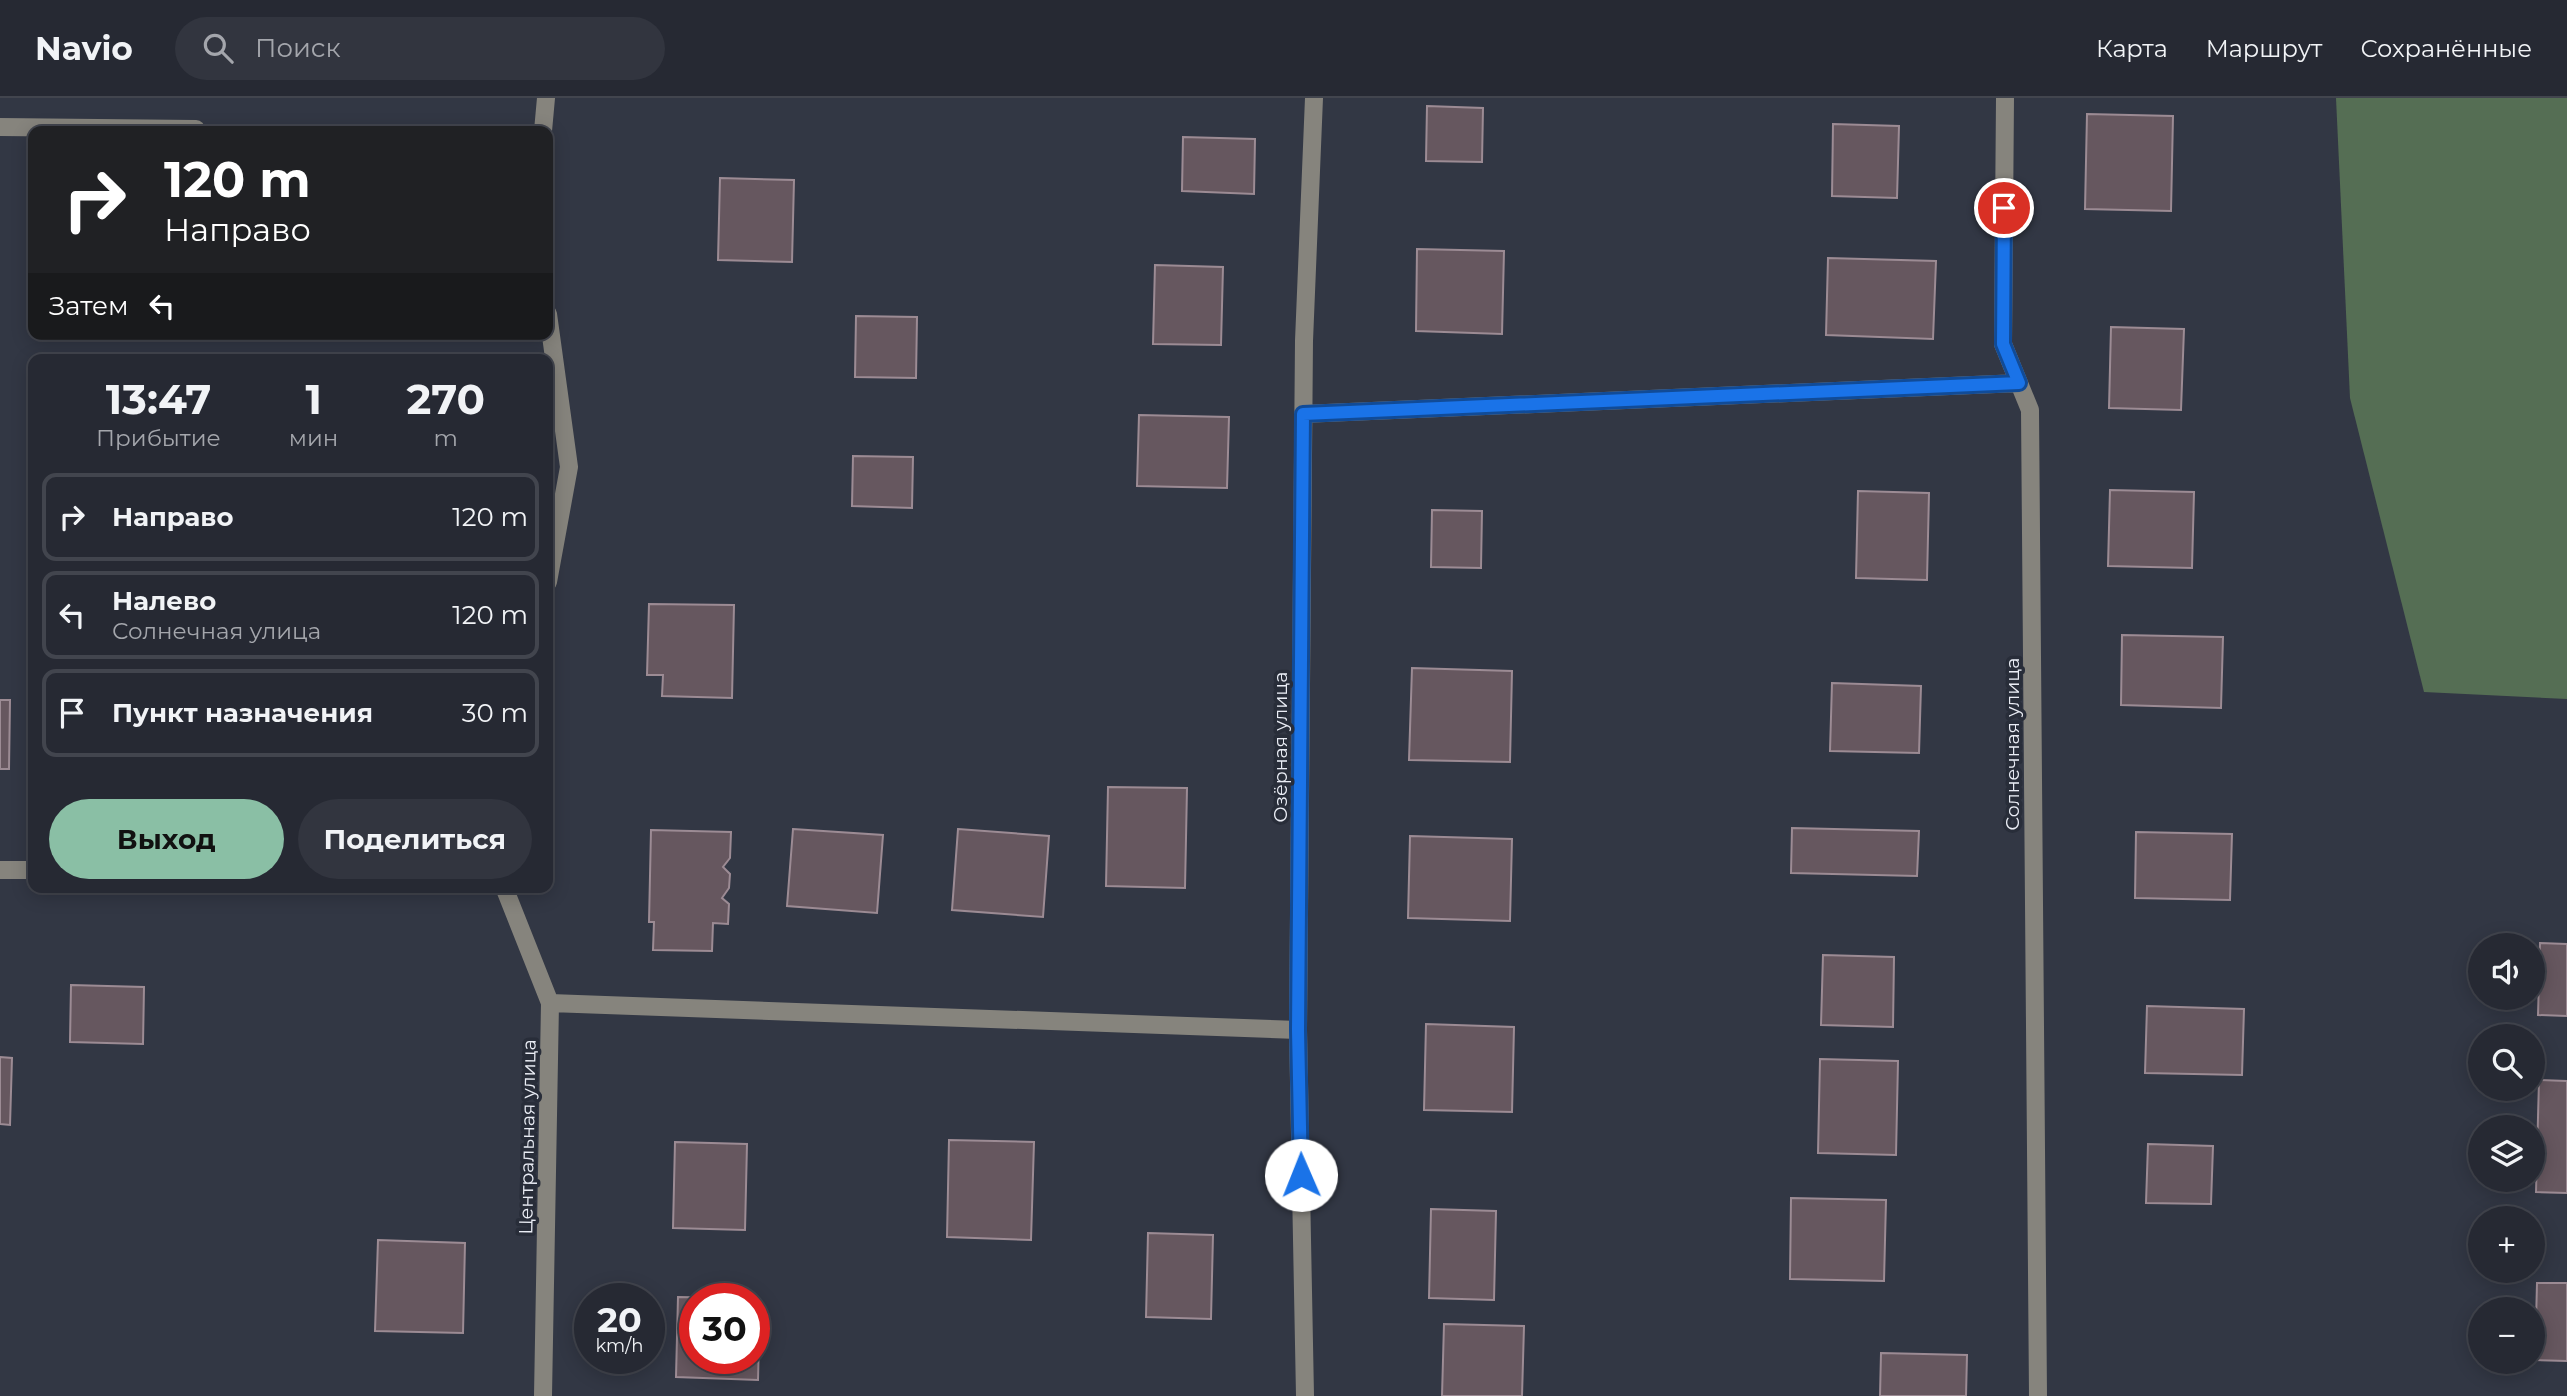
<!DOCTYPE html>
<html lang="ru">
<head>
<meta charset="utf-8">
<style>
  :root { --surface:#262933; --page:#32353f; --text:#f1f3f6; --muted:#a4a6ac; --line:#42454e; --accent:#8abfa5 }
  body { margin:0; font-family:Montserrat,sans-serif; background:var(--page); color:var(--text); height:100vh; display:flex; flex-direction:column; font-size:26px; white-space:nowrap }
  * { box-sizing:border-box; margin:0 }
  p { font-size:23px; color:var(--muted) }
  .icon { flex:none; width:38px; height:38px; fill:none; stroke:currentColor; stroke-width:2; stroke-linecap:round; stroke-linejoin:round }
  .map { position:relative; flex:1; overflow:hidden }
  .side { position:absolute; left:28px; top:256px; width:525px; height:539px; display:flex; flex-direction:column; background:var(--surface); border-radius:14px; box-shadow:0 4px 18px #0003,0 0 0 2px var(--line) }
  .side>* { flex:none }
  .hud { position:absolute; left:28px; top:28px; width:525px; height:214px; border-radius:14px; box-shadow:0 4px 18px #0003,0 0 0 2px var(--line); background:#202124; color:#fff; overflow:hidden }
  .controls { position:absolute; left:2468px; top:835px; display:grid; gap:14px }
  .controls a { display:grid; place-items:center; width:77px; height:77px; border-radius:50%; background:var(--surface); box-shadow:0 4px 18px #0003,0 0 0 2px var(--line); font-size:35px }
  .speed { position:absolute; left:574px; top:1185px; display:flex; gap:14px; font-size:35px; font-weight:700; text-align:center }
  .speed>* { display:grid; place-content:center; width:91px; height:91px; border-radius:50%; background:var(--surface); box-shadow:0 4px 18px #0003,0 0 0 2px var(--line); line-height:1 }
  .speed small { font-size:18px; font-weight:400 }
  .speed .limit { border:10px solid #d22; background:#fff; color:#111 }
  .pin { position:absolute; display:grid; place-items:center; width:60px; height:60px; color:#fff; margin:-30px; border:4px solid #fff; border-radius:50%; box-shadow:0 2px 7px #0007 }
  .me { position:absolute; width:77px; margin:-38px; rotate:359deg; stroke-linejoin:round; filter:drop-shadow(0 0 5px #0008) }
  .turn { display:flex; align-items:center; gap:24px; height:147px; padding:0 21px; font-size:32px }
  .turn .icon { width:91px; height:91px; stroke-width:2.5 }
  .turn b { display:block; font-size:49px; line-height:60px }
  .then { display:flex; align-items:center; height:66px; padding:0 21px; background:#0003; gap:14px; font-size:26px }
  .eta { display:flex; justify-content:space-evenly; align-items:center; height:119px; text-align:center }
  .eta b { font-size:42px; font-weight:700; line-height:49px }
  .action { display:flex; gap:14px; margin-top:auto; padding:14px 21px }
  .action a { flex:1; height:80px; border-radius:42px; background:var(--accent); color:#111; font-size:28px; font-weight:700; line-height:80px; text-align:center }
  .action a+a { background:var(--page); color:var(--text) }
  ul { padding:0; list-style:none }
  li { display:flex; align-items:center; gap:21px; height:88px; margin:0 14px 10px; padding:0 7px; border:4px solid var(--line); border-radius:14px }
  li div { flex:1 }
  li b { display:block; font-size:26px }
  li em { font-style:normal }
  header { display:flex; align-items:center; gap:42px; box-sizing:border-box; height:98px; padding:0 35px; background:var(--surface); border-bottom:2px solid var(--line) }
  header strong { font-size:33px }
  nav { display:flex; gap:38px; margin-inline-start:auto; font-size:24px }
  .search { width:490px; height:63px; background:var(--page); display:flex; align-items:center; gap:18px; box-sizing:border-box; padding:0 24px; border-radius:38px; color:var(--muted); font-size:26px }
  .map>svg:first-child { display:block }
  .forest { fill:#556e54 }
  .building { fill:#66575f; stroke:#9c8b94; stroke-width:2 }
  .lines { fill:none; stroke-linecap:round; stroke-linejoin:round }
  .minor { stroke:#86847d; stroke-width:18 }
  .route-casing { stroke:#114b97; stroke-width:18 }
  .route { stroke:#1a73e8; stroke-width:12 }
  .labels { text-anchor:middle; stroke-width:7; stroke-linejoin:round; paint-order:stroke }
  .street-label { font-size:19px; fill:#eaedf5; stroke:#282d39 }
</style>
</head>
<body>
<header>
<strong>Navio</strong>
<div class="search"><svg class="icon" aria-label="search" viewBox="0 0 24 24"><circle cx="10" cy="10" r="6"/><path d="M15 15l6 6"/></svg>Поиск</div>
<nav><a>Карта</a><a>Маршрут</a><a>Сохранённые</a></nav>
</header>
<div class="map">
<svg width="2567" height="1298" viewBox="0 0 2567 1298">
  <rect width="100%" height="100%" fill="#323744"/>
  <path class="forest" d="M2336 0H2567V601L2424 594 2350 300Z"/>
  <path class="building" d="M1427 8 1483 10 1482 64 1426 63Z
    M2087 16 2173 18 2171 113 2085 111Z
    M1833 26 1899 28 1897 100 1832 98Z
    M1183 39 1255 41 1254 96 1182 93Z
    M720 80 794 82 792 164 718 162Z
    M1417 151 1504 153 1502 236 1416 233Z
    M1828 160 1936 163 1933 241 1826 237Z
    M1155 167 1223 169 1221 247 1153 246Z
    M856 218 917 219 916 280 855 279Z
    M2111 229 2184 231 2181 312 2109 310Z
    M1139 317 1229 319 1227 390 1137 388Z
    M853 358 913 359 912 410 852 408Z
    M2110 392 2194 394 2192 470 2108 468Z
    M1858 393 1929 395 1927 482 1856 480Z
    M1432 412 1482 413 1481 470 1431 469Z
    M649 506 734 507 732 600 662 598 663 577H647Z
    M2122 537 2223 539 2221 610 2121 607Z
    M1412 570 1512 573 1510 664 1409 662Z
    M1832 585 1921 588 1919 655 1830 653Z
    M0 602H10L9 671H0Z
    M1108 689 1187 690 1185 790 1106 788Z
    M1792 730 1919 733 1917 778 1791 775Z
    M793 731 883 737 877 815 787 808Z
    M958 731 1049 738 1043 819 952 812Z
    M651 732 731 734 730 760 723 769 730 776 729 790 722 800 729 806 728 826 713 825 712 853 653 852 654 824H649Z
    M2136 734 2232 736 2230 802 2135 800Z
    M1410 738 1512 741 1510 823 1408 820Z
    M2540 845 2567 846V918L2538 917Z
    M1823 857 1894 859 1893 929 1821 927Z
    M71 887 144 889 143 946 70 944Z
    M2147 908 2244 911 2242 977 2145 975Z
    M1426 926 1514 929 1512 1014 1424 1012Z
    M0 959 12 960 10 1027 0 1026Z
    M1820 961 1898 963 1896 1057 1818 1055Z
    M2539 982 2567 983V1095L2536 1094Z
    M949 1042 1034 1044 1031 1142 947 1139Z
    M675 1044 747 1046 745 1132 673 1130Z
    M2148 1046 2213 1048 2211 1106 2146 1105Z
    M1791 1100 1886 1102 1884 1183 1790 1181Z
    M1431 1111 1496 1113 1494 1202 1429 1200Z
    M1148 1135 1213 1137 1211 1221 1146 1219Z
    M378 1142 465 1145 463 1235 375 1233Z
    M2537 1185H2567V1263L2535 1262Z
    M678 1199 738 1200H695V1260H754V1201H760L758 1282 676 1279Z
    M1444 1226 1524 1228 1522 1298H1442Z
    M1881 1255 1967 1257 1966 1298H1880Z"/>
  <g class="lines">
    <path class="minor" d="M2005 0 2003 246 2030 312 2038 1298
      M0 29 196 31
      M543 33 546 0
      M548 216 569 369 548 484
      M1303 316 2019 285
      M0 772H33
      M504 789 550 905 543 1298
      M550 905 1298 932
      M1305 1298 1298 932 1304 243 1314 0"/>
  </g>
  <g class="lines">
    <g class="route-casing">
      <path id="route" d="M1301 1077 1298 932 1303 316 2019 285 2003 246 2004 110"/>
    </g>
    <use href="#route" class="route"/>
  </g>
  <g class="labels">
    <g class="street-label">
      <text transform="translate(2012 646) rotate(-90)" y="7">Солнечная улица</text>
      <text transform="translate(1280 649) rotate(-90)" y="7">Озёрная улица</text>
      <text transform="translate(527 1039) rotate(-89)" y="7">Центральная улица</text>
    </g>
  </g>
</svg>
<div class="controls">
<a><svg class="icon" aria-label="sound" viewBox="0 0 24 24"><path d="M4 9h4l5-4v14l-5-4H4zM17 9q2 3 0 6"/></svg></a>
<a><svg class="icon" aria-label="search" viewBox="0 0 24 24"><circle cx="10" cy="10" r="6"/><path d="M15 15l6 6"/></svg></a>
<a><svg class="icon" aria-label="layers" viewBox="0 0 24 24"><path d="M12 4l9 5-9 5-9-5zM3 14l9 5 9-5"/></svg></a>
<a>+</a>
<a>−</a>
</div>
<div class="speed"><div>20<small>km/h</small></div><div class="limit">30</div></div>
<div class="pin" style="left:2004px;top:110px;background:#d93025"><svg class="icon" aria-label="arrive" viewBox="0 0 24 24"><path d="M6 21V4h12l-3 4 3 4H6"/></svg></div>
<svg class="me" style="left:1301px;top:1077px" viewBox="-20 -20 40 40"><circle r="19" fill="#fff"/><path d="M0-13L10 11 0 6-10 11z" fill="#1a73e8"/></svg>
<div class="hud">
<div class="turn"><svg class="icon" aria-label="right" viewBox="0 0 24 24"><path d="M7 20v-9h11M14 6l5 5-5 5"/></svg><div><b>120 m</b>Направо</div></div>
<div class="then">Затем<svg class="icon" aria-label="left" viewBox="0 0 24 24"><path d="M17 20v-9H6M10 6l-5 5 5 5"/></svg></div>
</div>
<section class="side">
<div class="eta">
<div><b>13:47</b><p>Прибытие</p></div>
<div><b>1</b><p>мин</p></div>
<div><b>270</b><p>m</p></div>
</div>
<ul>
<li><svg class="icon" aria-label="right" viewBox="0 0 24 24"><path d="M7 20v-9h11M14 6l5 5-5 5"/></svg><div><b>Направо</b></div><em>120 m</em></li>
<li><svg class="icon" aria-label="left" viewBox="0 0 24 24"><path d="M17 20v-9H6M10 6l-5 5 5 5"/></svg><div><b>Налево</b><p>Солнечная улица</p></div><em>120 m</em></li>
<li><svg class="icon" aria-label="arrive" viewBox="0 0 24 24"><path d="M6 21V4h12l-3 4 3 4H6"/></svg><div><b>Пункт назначения</b></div><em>30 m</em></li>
</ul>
<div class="action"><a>Выход</a><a>Поделиться</a></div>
</section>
</div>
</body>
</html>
